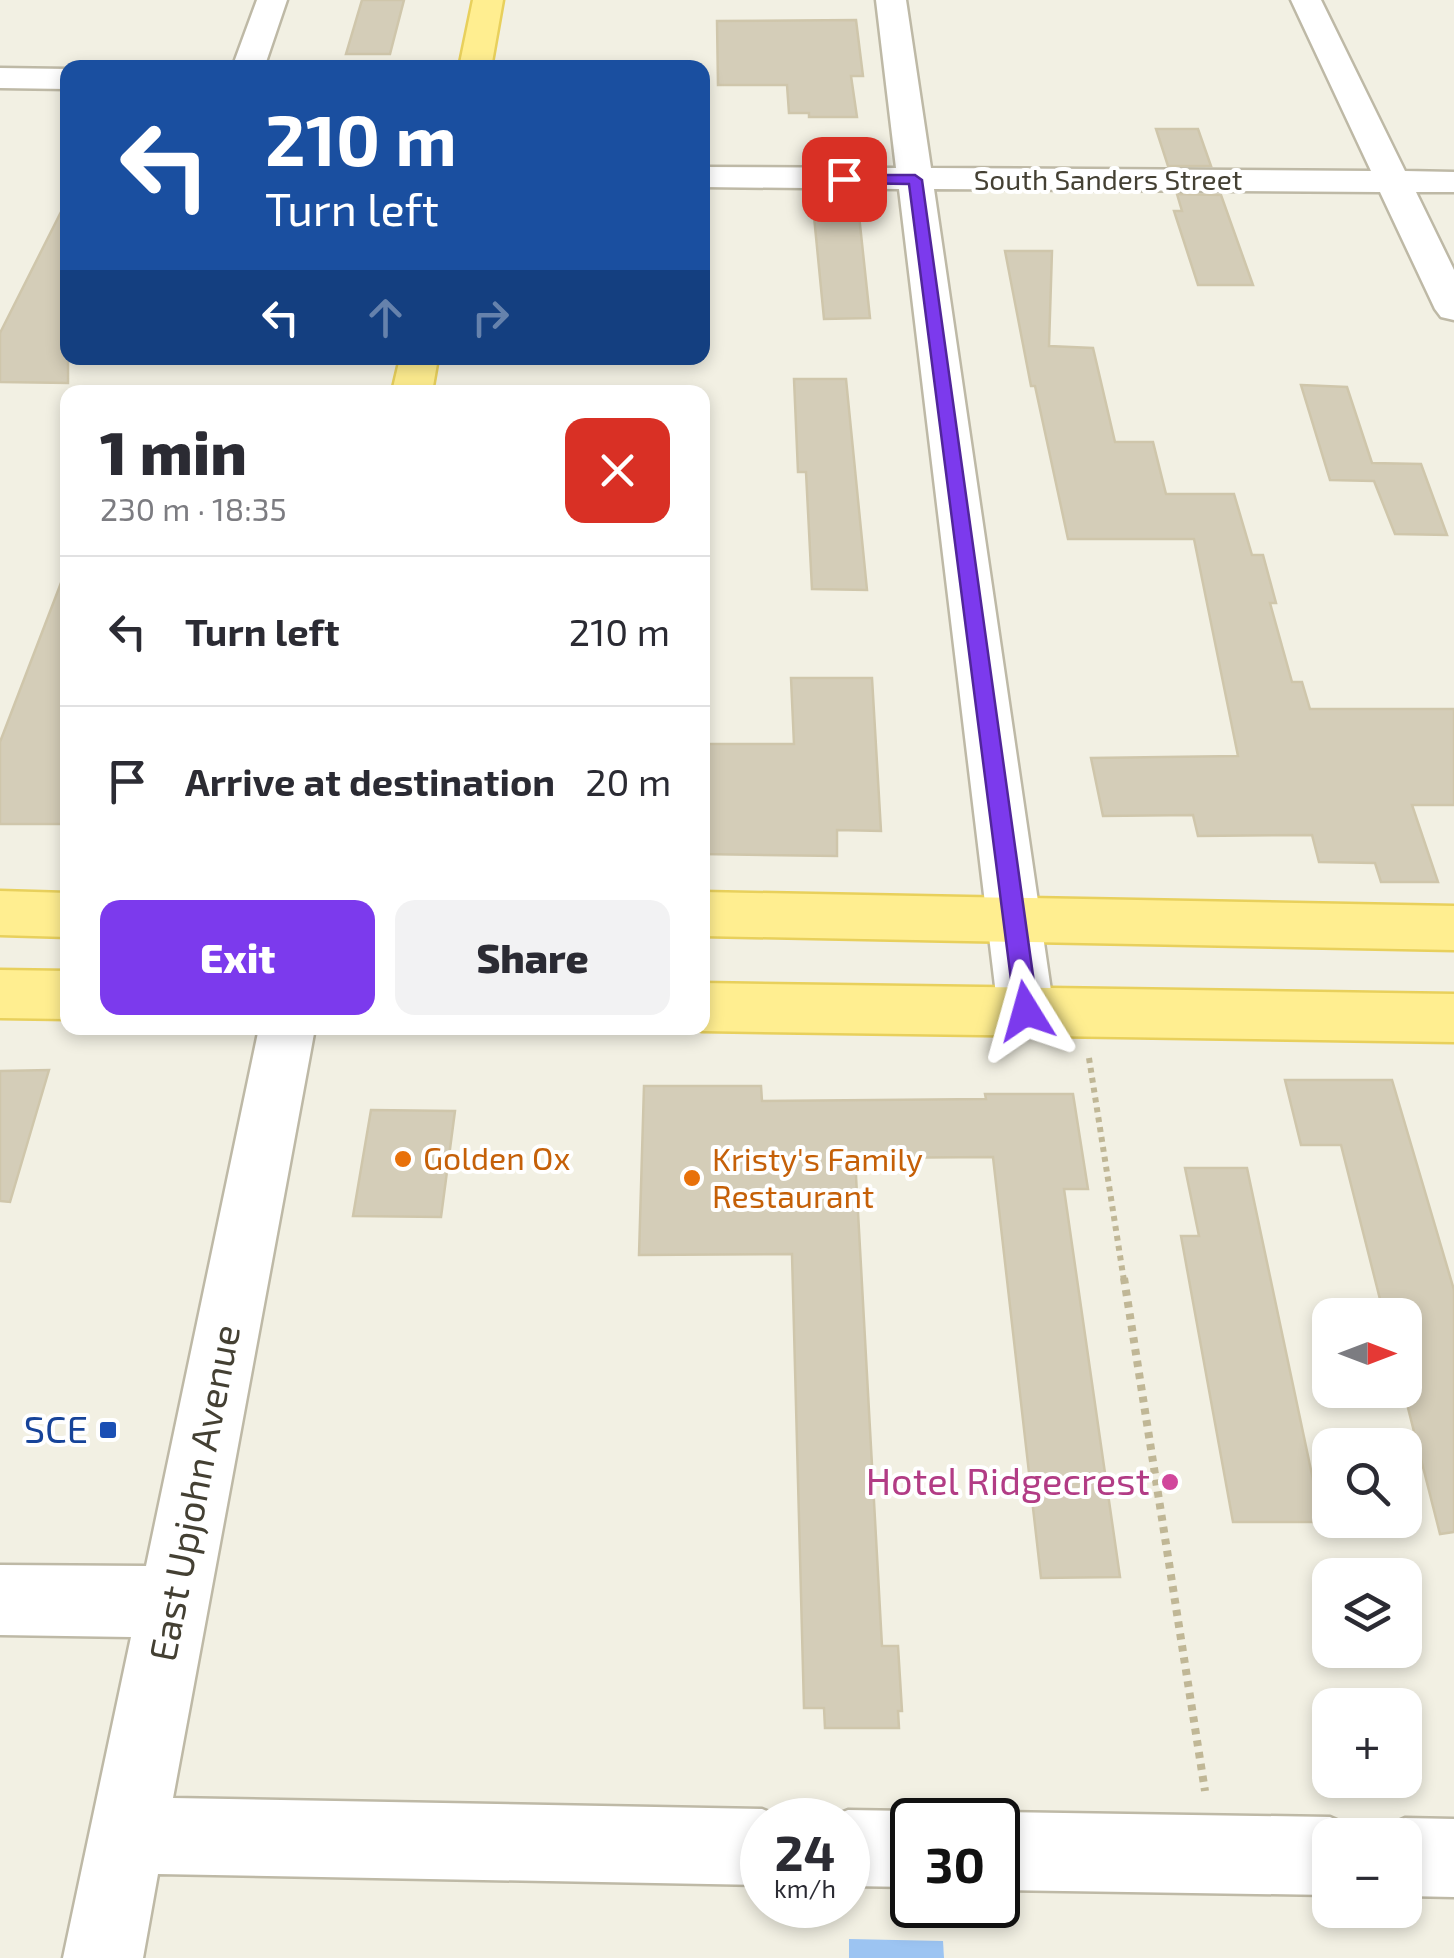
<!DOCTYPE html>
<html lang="en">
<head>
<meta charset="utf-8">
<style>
  :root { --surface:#fff; --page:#f2f2f3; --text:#2b2b33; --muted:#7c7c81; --line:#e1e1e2; --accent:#7c3aed }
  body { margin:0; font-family:"Exo 2",sans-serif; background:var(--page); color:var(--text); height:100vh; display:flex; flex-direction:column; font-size:38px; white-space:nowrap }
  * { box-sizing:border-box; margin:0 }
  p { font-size:32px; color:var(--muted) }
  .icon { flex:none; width:55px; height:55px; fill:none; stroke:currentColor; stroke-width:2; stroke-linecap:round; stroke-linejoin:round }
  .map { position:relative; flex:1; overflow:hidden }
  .panel { position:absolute; left:60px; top:385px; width:650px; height:650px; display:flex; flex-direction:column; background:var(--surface); border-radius:20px; box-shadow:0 5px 15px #0003 }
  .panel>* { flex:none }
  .top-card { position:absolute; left:60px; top:60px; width:650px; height:305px; border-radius:20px; box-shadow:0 5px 15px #0003; background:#1a4fa0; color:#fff; overflow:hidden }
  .needle { width:65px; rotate:90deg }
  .tools { position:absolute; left:1312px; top:1298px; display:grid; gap:20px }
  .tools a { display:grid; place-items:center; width:110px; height:110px; border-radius:20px; background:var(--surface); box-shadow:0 5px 15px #0003; font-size:50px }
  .speed { position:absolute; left:740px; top:1798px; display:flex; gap:20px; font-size:50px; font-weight:700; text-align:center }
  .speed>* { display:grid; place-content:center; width:130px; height:130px; border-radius:50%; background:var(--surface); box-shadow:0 5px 15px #0003; line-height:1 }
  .speed small { font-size:25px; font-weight:400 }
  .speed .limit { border:5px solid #111; border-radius:15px; background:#fff; color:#111 }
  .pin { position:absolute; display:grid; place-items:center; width:85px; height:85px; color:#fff; margin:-42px; border-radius:20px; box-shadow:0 5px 15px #0006 }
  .me { position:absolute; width:110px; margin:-55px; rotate:352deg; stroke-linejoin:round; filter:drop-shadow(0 0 8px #0008) }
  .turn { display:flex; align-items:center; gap:35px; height:210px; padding:0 40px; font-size:45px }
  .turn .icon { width:130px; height:130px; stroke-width:2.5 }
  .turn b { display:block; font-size:70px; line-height:85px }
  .lanes { display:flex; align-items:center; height:95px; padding:0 40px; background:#0003; justify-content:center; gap:50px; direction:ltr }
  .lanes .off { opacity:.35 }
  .round { display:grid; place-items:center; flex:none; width:105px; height:105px; border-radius:20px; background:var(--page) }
  .headline { display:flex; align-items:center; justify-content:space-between; height:170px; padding:0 40px }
  h1 { font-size:60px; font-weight:800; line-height:75px }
  .cta { display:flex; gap:20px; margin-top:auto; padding:20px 40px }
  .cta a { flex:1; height:115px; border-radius:20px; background:var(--accent); color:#fff; font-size:40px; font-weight:800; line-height:115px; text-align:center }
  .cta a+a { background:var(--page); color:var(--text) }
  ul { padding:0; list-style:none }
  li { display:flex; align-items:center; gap:30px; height:150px; padding:0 40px; border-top:2px solid var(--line) }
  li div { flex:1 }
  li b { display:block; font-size:38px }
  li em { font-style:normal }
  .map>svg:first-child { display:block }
  .water { fill:#9cc4f2 }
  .building { fill:#d4cdb8; stroke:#cfc6ab; stroke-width:2.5 }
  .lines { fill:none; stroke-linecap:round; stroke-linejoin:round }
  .minor-casing { stroke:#beb9a6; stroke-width:5 }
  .major-casing { stroke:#e8d05c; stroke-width:5 }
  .path-far1 { stroke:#c0b796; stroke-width:6; stroke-dasharray:5 5; stroke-linecap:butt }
  .path { stroke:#c0b796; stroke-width:8; stroke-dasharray:6 6; stroke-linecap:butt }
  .minor { fill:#fff; fill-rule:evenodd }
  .major { fill:#ffee90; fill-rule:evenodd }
  .route { fill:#7c3aed; stroke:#51269a; stroke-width:2.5 }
  .food-dot { fill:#e8710a; stroke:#fff; stroke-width:4 }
  .transit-dot { fill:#1a4fb4; stroke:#fff; stroke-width:4 }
  .hotel-dot { fill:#d1479c; stroke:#fff; stroke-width:4 }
  .labels { text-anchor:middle; stroke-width:8; stroke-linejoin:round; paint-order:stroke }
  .far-street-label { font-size:28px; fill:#444033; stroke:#fff }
  .food-label { font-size:32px; fill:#c56008; stroke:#fff; text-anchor:start }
  .near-transit-label { font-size:38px; fill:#164399; stroke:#fff; text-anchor:end }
  .near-hotel-label { font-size:38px; fill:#b23c85; stroke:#fff; text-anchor:end }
  .near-street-label { font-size:38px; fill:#444033; stroke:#fff }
</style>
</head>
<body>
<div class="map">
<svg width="1454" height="1958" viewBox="0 0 1454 1958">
  <rect width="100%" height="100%" fill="#f2f0e3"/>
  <path class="water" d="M849 1939 943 1941 944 1958H849Z"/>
  <path class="building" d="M362 0H404L390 54H346Z
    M856 20 863 76H851L857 117H809V113H789L787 85H718L717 21Z
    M1156 129H1198L1211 166H1168Z
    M1177 194 1221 195 1253 285H1198L1174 211H1182Z
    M68 198V383L0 382V333Z
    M813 206H858L870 318 824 319Z
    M1005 251H1052L1049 346 1093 348 1115 442H1153L1166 494H1234L1252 555H1263L1276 603H1270L1292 682H1302L1310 709H1454V805H1412L1438 882H1381L1375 863 1319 862 1312 835 1198 836 1193 815 1103 816 1091 758 1238 756 1194 539H1068L1035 386H1031Z
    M794 379H846L867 590 812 589 806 472H798Z
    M1301 385 1347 387 1372 463 1421 464 1447 535 1395 534 1374 481 1330 480Z
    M64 575 68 576V824H0V742Z
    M791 678H872L881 831 837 830V856L702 854V744H794Z
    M49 1070 10 1202 0 1201V1071Z
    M1285 1080H1392L1454 1290V1532L1440 1534 1405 1396V1315H1384L1341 1145H1301Z
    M644 1086H761L762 1101 986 1099 985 1094H1073L1088 1189H1064L1120 1577 1041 1578 993 1157 855 1158 882 1646H898L902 1711H898L899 1728H825L824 1708H804L792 1254 639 1255Z
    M371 1110 455 1111 441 1217 353 1216Z
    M1185 1168H1247L1322 1522H1233L1181 1236H1199Z"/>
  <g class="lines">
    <g class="minor-casing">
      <path id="minor" d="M257 0H287L264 68H232Z
        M876 0H906L931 168 1371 171 1291 0H1321L1405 171 1454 172V192H1416L1454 270V320L1441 317 1435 309 1380 192 934 189 1054 1011 1046 1028 1026 1035 1006 1028 998 1011 899 189 702 187V167L896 168Z
        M0 68 68 69V89L0 88Z
        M259 1028H315L173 1798 762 1809 789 1820H762V1885L158 1874 143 1958H63L131 1637 0 1635V1565L146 1566Z
        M848 1810 912 1811 935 1820H912V1887L848 1886V1820H823Z
        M998 1812 1330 1817 1357 1829 1360 1835H1330V1895L998 1890V1820H980Z
        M1405 1818 1454 1819V1897L1405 1896V1835H1376L1378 1830Z"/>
    </g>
    <g class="major-casing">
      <path id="major" d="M473 0H503L491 68H459Z
        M400 358H438L432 392H392Z
        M0 891 68 893V937L0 935Z
        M702 892 1454 906V950L702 936Z
        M0 970 68 971V1019L0 1018Z
        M702 983 1454 994V1042L702 1031 692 1028H702Z"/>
    </g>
    <path class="path-far1" d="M1089 1058 1124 1281"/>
    <path class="path" d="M1124 1278 1205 1791"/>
    <use href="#minor" class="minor"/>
    <use href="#major" class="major"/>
  </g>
  <path class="route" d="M915 175 922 180 1038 1011 1034 1018H1018L1015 1011 909 184 844 183 837 179 844 175Z"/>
  <g class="food-dot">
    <circle cx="403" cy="1159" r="10"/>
    <circle cx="692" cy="1178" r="10"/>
  </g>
  <rect class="transit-dot" x="98" y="1420" width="20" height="20" rx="5"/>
  <circle class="hotel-dot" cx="1170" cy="1482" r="10"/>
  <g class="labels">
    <g class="far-street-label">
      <text x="1108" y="190">South Sanders Street</text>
    </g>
    <g class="food-label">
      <text x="423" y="1170">Golden Ox</text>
      <text x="712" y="1171">Kristy's Family<tspan x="712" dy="37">Restaurant</tspan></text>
    </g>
    <g class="near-transit-label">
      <text x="88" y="1443">SCE</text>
    </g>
    <g class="near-hotel-label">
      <text x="1150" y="1495">Hotel Ridgecrest</text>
    </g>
    <g class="near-street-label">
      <text transform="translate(195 1493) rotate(-79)" y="13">East Upjohn Avenue</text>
    </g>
  </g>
</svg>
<div class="tools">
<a><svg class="needle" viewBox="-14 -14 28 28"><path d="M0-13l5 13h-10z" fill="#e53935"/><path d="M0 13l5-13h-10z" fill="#7c7c81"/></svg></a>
<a><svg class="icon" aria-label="search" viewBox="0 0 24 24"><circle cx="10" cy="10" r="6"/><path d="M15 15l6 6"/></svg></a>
<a><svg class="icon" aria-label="layers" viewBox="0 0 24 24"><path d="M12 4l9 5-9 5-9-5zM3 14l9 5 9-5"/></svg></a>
<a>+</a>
<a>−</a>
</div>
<div class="speed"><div>24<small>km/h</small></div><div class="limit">30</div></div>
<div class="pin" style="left:844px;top:179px;background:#d93025"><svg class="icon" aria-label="arrive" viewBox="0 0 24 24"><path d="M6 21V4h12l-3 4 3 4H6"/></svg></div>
<svg class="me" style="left:1026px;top:1011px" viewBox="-20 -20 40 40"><path d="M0-17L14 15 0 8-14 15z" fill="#7c3aed" stroke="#fff" stroke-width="4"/></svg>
<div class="top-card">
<div class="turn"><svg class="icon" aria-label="left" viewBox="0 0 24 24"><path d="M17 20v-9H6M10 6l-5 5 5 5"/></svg><div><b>210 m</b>Turn left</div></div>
<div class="lanes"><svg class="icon" aria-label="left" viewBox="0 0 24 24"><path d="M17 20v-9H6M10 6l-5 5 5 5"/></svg><svg class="icon off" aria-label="ahead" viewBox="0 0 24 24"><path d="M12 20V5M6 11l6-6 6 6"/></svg><svg class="icon off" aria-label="right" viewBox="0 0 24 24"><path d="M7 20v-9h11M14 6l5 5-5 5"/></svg></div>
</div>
<section class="panel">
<div class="headline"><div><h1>1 min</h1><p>230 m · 18:35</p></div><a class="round" style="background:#d93025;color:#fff"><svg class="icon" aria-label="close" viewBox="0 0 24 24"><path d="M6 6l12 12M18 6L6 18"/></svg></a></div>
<ul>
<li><svg class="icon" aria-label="left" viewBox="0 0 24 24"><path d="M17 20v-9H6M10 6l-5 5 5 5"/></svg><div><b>Turn left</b></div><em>210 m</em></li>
<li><svg class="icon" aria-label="arrive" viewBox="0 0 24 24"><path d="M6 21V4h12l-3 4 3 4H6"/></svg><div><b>Arrive at destination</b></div><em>20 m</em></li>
</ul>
<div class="cta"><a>Exit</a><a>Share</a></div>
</section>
</div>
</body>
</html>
